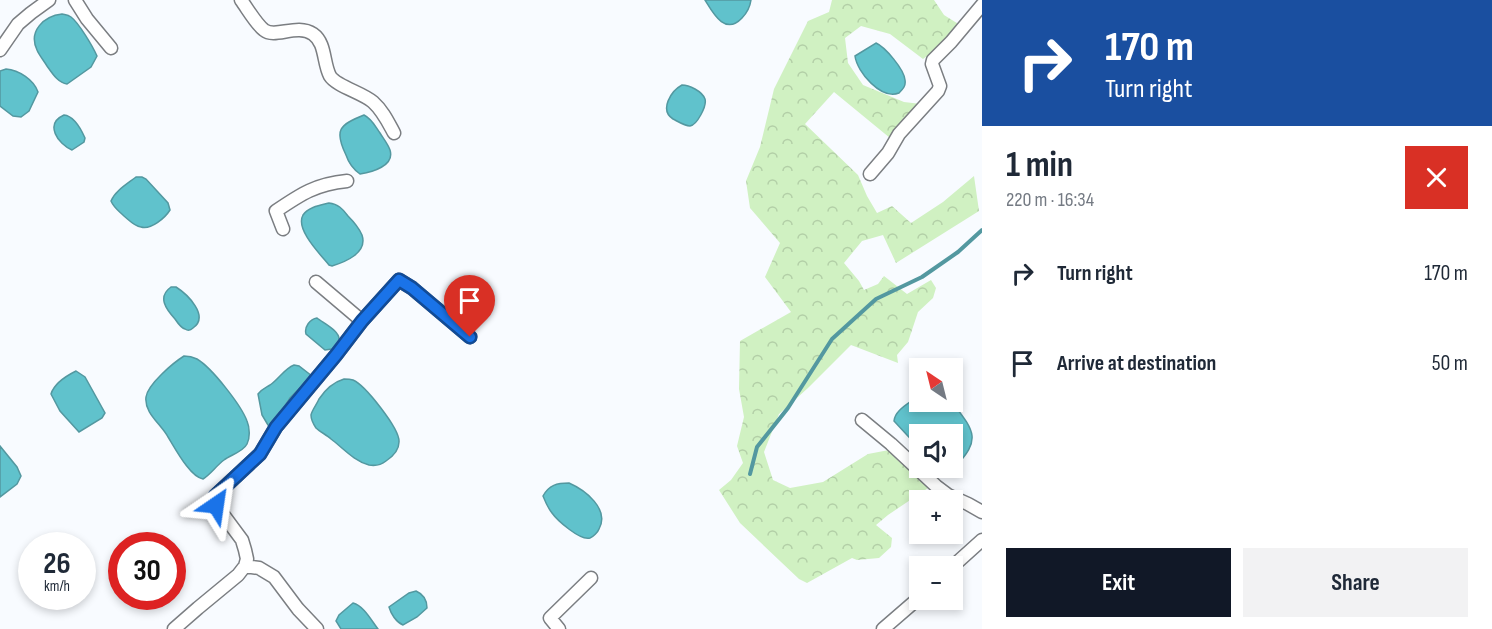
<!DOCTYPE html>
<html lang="en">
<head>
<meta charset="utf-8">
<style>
  :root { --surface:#fff; --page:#f2f2f3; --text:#1f2937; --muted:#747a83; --accent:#111827 }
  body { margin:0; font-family:"Sofia Sans Condensed",sans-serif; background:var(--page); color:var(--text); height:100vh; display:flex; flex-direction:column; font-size:22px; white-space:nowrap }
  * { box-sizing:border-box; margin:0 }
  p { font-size:20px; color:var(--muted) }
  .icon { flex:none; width:33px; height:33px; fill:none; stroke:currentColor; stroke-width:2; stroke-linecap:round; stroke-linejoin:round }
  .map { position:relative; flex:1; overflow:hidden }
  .side { display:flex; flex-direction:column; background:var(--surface); width:510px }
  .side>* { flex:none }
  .top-card { background:#1a4fa0; color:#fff; overflow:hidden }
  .needle { width:39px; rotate:325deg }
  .buttons { position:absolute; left:909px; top:358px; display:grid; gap:12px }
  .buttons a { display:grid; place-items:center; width:54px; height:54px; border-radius:0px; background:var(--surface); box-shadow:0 3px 9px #0003; font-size:30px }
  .speed { position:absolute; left:18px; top:532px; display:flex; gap:12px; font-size:30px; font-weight:700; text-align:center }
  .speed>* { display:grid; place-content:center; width:78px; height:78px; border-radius:50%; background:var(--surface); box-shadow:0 3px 9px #0003; line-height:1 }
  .speed small { font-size:15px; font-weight:400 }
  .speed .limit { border:9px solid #d22; background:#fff; color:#111 }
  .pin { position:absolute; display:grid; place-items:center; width:51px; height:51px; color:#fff; margin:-62px -26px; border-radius:50% 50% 50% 0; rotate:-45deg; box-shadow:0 0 6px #0007 }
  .pin .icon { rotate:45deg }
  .me { position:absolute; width:66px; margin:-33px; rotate:32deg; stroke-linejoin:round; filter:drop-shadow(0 0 4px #0008) }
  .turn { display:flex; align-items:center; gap:21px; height:126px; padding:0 24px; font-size:27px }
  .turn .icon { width:78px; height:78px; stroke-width:2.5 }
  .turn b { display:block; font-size:42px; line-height:51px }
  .round { display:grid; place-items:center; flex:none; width:63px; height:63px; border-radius:0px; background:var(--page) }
  .overview { display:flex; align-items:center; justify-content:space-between; height:102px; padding:0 24px }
  h1 { font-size:36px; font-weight:700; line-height:45px }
  .button { display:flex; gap:12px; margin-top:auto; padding:12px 24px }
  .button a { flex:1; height:69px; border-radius:0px; background:var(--accent); color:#fff; font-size:24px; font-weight:700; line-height:69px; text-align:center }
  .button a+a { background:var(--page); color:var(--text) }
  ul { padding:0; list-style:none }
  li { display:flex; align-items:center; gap:18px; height:90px; padding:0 24px }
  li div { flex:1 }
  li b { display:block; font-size:22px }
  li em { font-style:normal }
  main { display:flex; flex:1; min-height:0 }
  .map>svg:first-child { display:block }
  .forest { fill:url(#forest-crowns) }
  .water { fill:#60c2cc; stroke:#5398a0; stroke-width:1.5 }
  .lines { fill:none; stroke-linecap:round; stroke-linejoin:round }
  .stream { stroke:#5398a0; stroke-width:4 }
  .street-casing { stroke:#7b7e82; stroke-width:15 }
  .street { stroke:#fff; stroke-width:12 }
  .route-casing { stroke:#114b97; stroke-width:15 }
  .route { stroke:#1a73e8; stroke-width:10 }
</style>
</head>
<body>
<main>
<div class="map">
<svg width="982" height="629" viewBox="0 0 982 629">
  <defs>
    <pattern id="forest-crowns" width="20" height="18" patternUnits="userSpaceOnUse" patternTransform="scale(1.5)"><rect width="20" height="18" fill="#d0f1c2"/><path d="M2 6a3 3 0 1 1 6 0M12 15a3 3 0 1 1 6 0" fill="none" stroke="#b3cfa7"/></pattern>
  </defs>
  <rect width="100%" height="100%" fill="#f8fbff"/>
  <path class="forest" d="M832 0H934L944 15 960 25 942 45 923 59 890 34 861 26 845 38 848 63 863 85 904 102 921 104 890 138 834 92 805 124 858 175 867 196 877 213 892 206 911 223 943 202 974 176 979 211 896 263 883 235 862 241 844 263 859 281 864 290 878 284 884 276 907 294 931 280 936 288 933 298 918 312 908 342 897 355 898 363 851 345 808 388 779 414 764 452 773 480 790 488 823 482 868 454 889 450 928 488 888 515 876 525 892 538 891 547 879 558 857 560 852 558 807 583 799 579 740 523 719 490 731 480 743 463 737 446 744 417 739 389 740 341 791 312 765 277 780 243 750 208 746 181 760 147 774 89 808 21 829 12Z"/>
  <path class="water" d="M705 0H751C750 7 747 13 742 18 725 36 713 13 705 0Z
    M62 14C66 15 68 15 71 17 79 23 93 47 97 56L91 67 67 84C58 83 52 73 47 66 44 61 39 55 37 50 28 31 44 16 62 14Z
    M876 43C885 47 904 69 905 80 906 86 903 89 899 93 881 100 857 72 855 56Z
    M6 69C19 70 34 80 38 92L29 111 21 117 13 116 0 106V71Z
    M682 85C689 85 702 91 705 99 707 106 697 125 690 126 685 126 677 121 673 119 659 110 671 91 682 85Z
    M64 115C74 116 81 129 85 138L84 142 72 150C58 144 44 124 64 115Z
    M364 115C372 119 375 126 380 133 383 138 388 144 390 150 395 166 372 172 360 174 353 169 349 164 346 155 334 130 339 125 364 115Z
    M136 177H142L146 179 168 203 170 210C165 218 151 230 141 227 134 226 129 220 124 216 119 211 114 208 111 201 115 191 127 184 136 177Z
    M329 203C338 204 343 209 348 216 353 221 359 228 362 235 368 253 345 262 332 266L329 265C320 254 295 229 303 215 308 207 321 205 329 203Z
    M171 287H176C187 294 210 316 193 328 191 330 188 331 185 329 181 328 177 322 175 319 166 309 157 297 171 287Z
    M317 318C323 323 341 331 339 341 338 342 333 348 332 349L325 350 306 334C304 327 310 319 317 318Z
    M184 356C189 356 193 357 197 359 212 368 241 405 247 421 250 428 250 438 247 444 243 452 230 455 224 460 216 466 211 474 203 479 190 477 175 448 168 437 161 424 144 413 146 397 148 384 173 363 184 356Z
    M294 365 299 366 312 376 290 398 272 426 268 425 262 415 258 394C262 389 265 388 270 385 279 379 284 369 294 365Z
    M76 371 85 377 105 413 102 418 79 432 60 411 51 394C54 384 66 376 76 371Z
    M344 379C348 379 350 379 353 380 365 385 400 429 399 442 399 450 392 457 386 461 381 465 375 466 369 465 354 461 343 448 331 439 327 435 320 432 316 428 314 425 311 419 311 415 312 410 317 404 319 399 325 390 334 382 344 379Z
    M919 395 920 402H952C974 431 982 439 955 467H953L952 435H920L919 448 894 421C895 409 911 403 919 395Z
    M0 446 17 467 21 476 17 484 0 497Z
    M569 483C585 490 610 509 599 529 598 532 593 537 590 538 580 541 557 520 552 513 548 508 545 501 543 496 549 485 557 483 569 483Z
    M416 591C423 594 427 600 427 608L417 617 403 625C396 622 391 614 389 607L409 593Z
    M353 603C364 606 371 620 378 629H341L336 621 339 615Z"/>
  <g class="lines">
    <path class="stream" d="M750 474 757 447 788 408 832 339 876 299 922 277 958 252 982 230"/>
    <g class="street-casing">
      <path id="street" d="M75 0 87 19 111 48
        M241 0C247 8 256 24 264 30 275 39 297 23 313 34 326 43 323 63 330 76 336 86 363 93 373 102 383 111 388 122 394 133
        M0 50 18 24 31 13 49 0
        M870 174 888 153 899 134 938 91 940 86 932 64 933 60 951 42 982 5
        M283 229 276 211C301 194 316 184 347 181
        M316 282 362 321
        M862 420 891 444 936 486 948 495 968 504 982 512
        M245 566 259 568 274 577 298 609 317 629
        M952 567 982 540
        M174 629 198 608 238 575 245 566 247 559 245 550 242 540 216 505 215 496 260 454 276 427 336 355 362 321 399 280 412 288 470 337
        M559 629 550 618 591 578
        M883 629 920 597"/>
    </g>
    <use href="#street" class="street"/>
  </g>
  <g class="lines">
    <g class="route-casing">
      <path id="route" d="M216 505 215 496 260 454 276 427 336 355 362 321 399 280 412 288 470 337"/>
    </g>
    <use href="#route" class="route"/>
  </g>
</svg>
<div class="buttons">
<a><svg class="needle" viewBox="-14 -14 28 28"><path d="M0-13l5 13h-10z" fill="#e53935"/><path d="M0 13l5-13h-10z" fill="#747a83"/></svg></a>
<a><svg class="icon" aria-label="sound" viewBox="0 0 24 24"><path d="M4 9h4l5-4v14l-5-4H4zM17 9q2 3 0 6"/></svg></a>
<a>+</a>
<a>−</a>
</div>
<div class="speed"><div>26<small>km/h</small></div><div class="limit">30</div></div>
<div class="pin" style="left:470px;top:337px;background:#d93025"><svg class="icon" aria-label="arrive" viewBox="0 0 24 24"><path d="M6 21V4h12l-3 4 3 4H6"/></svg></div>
<svg class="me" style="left:216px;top:505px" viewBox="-20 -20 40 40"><path d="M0-17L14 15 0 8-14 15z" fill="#1a73e8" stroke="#fff" stroke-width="4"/></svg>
</div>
<section class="side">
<div class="top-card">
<div class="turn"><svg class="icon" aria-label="right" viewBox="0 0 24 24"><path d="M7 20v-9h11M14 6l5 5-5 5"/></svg><div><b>170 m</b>Turn right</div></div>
</div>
<div class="overview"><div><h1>1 min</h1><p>220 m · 16:34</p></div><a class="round" style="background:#d93025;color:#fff"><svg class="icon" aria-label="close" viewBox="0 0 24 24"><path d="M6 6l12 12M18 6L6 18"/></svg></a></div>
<ul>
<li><svg class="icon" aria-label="right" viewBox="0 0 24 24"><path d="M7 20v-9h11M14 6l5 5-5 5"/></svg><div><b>Turn right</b></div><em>170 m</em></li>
<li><svg class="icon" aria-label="arrive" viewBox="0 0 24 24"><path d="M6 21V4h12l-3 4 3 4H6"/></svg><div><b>Arrive at destination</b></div><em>50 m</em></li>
</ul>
<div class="button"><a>Exit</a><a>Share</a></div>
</section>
</main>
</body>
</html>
